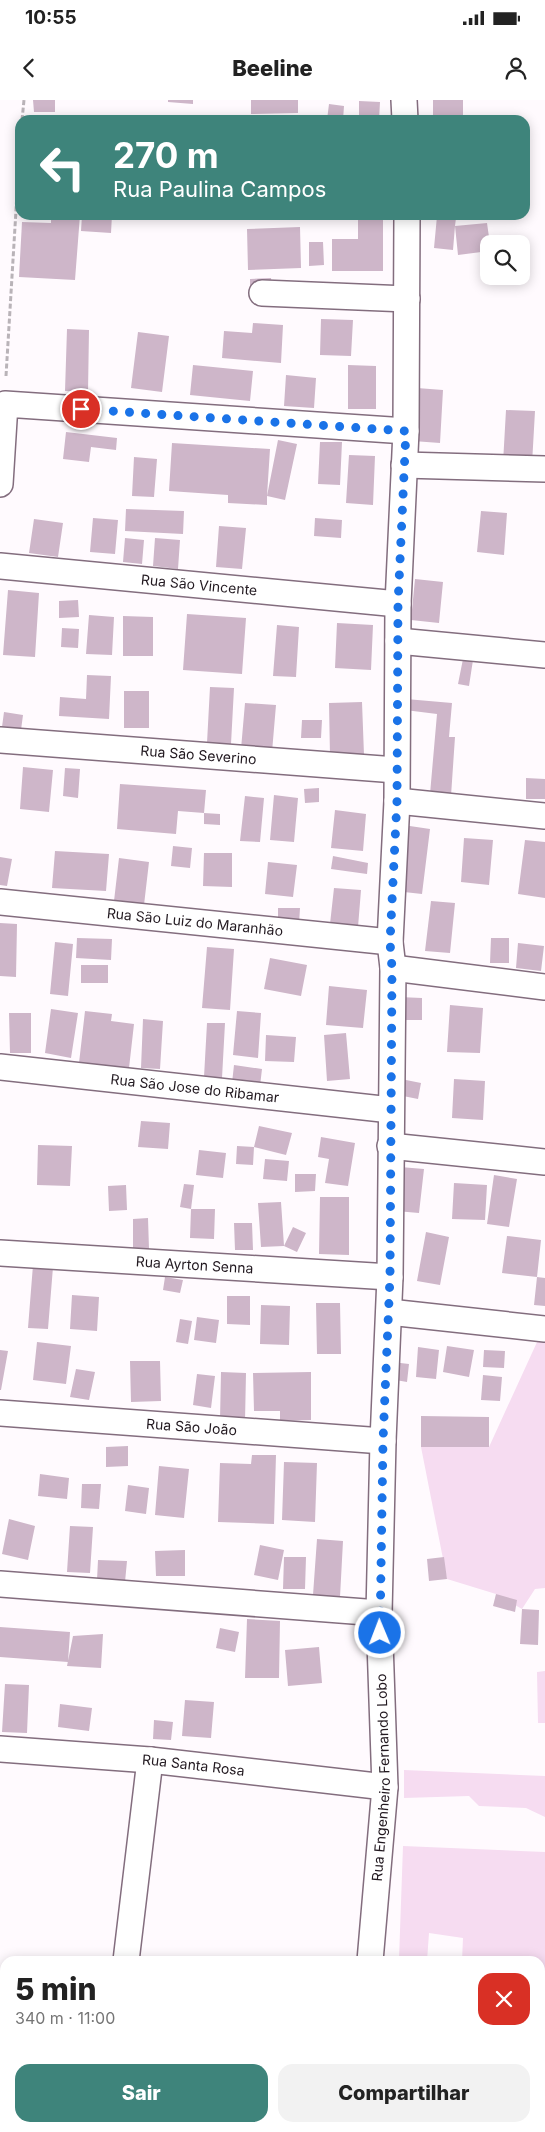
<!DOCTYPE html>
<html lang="pt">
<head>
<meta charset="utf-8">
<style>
  :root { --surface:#fff; --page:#f2f2f2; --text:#222; --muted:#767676; --accent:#3e847b }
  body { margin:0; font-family:Inter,sans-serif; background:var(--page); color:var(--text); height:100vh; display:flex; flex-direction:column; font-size:19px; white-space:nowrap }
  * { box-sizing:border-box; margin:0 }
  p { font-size:16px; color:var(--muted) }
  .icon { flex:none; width:28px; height:28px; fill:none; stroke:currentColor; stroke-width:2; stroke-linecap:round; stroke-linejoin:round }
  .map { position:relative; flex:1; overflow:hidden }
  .side { position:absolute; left:0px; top:1856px; width:545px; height:176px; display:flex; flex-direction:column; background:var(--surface); border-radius:15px 15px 0 0; box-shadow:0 2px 12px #0003 }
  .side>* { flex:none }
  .guide { position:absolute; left:15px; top:15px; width:515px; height:105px; border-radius:15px; box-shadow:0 2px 12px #0003; background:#3e847b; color:#fff; overflow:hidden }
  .controls { position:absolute; left:480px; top:135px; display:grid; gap:10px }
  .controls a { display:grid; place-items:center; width:50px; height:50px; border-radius:10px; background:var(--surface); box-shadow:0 2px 12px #0003; font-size:25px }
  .pin { position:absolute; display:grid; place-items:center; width:42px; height:42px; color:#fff; margin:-21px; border:2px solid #fff; border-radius:50%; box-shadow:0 1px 5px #0007 }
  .me { position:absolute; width:55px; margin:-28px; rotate:359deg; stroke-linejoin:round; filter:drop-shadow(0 0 4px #0008) }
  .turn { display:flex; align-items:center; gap:18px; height:105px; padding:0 15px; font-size:22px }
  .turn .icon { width:65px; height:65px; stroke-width:2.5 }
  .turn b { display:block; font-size:35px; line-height:42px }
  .round { display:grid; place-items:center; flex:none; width:52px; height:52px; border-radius:15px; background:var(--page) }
  .head { display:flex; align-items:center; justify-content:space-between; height:85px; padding:0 15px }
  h1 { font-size:30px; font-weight:800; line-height:38px }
  .primary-button { display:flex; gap:10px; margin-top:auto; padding:10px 15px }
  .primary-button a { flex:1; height:58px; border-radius:15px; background:var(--accent); color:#fff; font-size:20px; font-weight:800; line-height:58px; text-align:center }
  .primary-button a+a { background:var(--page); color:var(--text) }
  .status { display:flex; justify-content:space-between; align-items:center; height:35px; padding:0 25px; background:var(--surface); direction:ltr }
  .status svg { height:14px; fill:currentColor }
  header { display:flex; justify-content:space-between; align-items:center; height:65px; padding:0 15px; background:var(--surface); font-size:22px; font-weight:800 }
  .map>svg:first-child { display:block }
  .green { fill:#f6dcf1 }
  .building { fill:#ceb6c9 }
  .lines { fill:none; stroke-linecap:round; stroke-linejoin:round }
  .street-casing { stroke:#836d7e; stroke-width:28 }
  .path { stroke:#b9b3b8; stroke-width:3; stroke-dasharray:5 2.5; stroke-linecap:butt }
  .street { stroke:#fff; stroke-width:25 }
  .route { stroke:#1a73e8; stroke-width:9; stroke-dasharray:0 16.2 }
  .labels { text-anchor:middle; stroke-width:4; stroke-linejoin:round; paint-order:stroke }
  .street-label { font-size:14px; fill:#221920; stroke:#fffafe }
</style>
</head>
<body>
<div class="status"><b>10:55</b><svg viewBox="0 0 49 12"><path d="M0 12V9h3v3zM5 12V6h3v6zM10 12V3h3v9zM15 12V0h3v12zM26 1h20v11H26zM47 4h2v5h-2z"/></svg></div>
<header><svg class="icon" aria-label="back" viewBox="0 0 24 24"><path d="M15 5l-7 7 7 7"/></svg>Beeline<svg class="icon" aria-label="person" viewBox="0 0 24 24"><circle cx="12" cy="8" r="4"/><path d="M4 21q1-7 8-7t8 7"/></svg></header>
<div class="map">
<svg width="545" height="2032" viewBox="0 0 545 2032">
  <rect width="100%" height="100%" fill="#fffafe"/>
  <path class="green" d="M543 1229H545V1488L535 1489 522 1509 496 1494 447 1479 421 1347H489Z
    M545 1571V1623H538L537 1572Z
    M404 1670 545 1676V1717L526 1708 479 1706 469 1696 404 1698Z
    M403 1746 545 1752V1926H540V1861H462L463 1838 429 1833 427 1861 399 1859Z"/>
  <path class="building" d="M33 0H55V12H34Z
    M168 0H193V4L168 2Z
    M251 0H298V13L251 14Z
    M433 0H463V20H433Z
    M359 1 380 2 379 20H359Z
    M329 4 344 6 343 20H327Z
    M145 16H168V20H145Z
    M51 115H80L75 180 19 177 22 122 51 123Z
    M82 115H112L111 133 81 131Z
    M358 115H383V171H332V139H358Z
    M437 116 456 118 455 126 487 123 490 144 489 151 458 155 455 126 453 150 434 148Z
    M300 127 301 168 248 170 247 129Z
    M309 142H323L324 165 309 166Z
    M271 178 272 186 250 187V179Z
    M321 219 353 220 351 256 320 255Z
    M253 223 283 225 281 263 222 258 224 231 252 233Z
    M67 229 89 230 88 292 65 291Z
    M138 232 169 236 162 292 131 288Z
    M193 265 253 271 250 301 190 295Z
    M348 265 376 266V309H348Z
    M286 275 316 278 314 308 284 306Z
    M417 288 443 290 440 343 413 341Z
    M506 310 535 311 532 364 503 363Z
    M66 332 117 338 116 350 91 347 89 362 63 359Z
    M278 340 297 344 285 400 267 396V405L228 403V395L169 391 172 343 270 349 267 396Z
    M320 342H342L340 385 318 384Z
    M349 355 375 356 373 405 346 403Z
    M134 357 157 359 154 397 132 396Z
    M126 409 184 411 183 434 125 431Z
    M481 411 507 413 504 455 477 452Z
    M93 418 118 420 115 454 90 452Z
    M315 418 342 420 341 438 314 436Z
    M34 419 63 423 58 457 29 453Z
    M219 426 246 428 242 469 216 467Z
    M125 438 144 440 142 464 123 462Z
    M155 438 180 440 178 469 153 466Z
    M415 479 443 482 439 523 411 520Z
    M8 490 39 493 35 557 3 555Z
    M78 500 79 517 59 518V501Z
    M187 514 246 518 242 574 183 570Z
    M89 515 114 517 112 555 86 554Z
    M123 516 153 517V556H123Z
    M337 523 373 525 371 570 335 568Z
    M277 525 299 527 296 577 273 576Z
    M62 528 79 529 78 548 61 547Z
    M463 559 473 560 469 586 458 584Z
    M87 575 111 576 109 619 59 616 60 597 86 599Z
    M210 587 234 588 231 644 207 643Z
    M124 591H149V628H124Z
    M406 599 452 603 449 637H455L451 696 430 694 437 614 405 610Z
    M362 602 364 655 330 656 329 603Z
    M245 603 276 605 272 652 241 649Z
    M4 612 23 615 21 630 2 627Z
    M302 620H322L321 638H301Z
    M23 667 53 670 49 712 20 709Z
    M65 668 80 669 78 698 63 696Z
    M526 678 545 679V699H526Z
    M120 684 206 690 204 713 178 711 176 734 117 729Z
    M319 688V702L305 703 304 689Z
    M274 695 298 698 294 742 270 740Z
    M245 696 264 698 260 742 240 741Z
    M335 710 366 714 363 751 331 748Z
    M204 713 220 714V725L204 724Z
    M403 725 430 729 422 794 395 791Z
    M464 738 493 740 489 785 461 782Z
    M525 740 545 742V798L518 794Z
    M173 746 192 748 190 768 171 766Z
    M55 751 109 754 106 791 52 788Z
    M204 753H232V787L203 786Z
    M333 756 368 763 367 774 331 769Z
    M0 757 12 759 7 786 0 785Z
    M119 758 149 762 144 805 114 801Z
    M268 762 297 765 293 797 265 794Z
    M334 788 361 790 358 827 330 824Z
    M431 801 455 803 450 853 425 851Z
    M278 808H300L299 824H278Z
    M0 823 17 824 16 877 0 876Z
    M77 838 112 839 111 860 76 858Z
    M491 838H509V863H490Z
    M55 842 73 844 68 896 50 894Z
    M518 843 544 846 541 871 516 868Z
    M207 847 234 849 230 910 202 908Z
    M270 858 307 865 301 896 264 889Z
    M81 865H108V883H81Z
    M329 886 367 890 363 928 326 925Z
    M399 897 422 898V920H399Z
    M450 905 483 908 480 953 447 952Z
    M51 909 78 913 71 958 45 953Z
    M85 911 112 914 111 921 134 924 129 968 79 963Z
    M237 911 261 913 258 958 233 955Z
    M9 913H31V953H10Z
    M143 919 163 921 160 969 141 968Z
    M207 923H225L222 978 204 977Z
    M346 933 350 979 327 981 324 935Z
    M266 935 296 937 294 962 265 961Z
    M234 965 262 969 260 986 232 983Z
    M401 979 421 983 418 999 398 995Z
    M454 979 485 981 483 1020 452 1018Z
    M141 1021 170 1023 168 1049 138 1047Z
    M259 1026 292 1033 286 1055 254 1047 253 1065 236 1064 237 1046 254 1047Z
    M321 1037 355 1043 348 1086 325 1083 329 1059 318 1057Z
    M38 1045 72 1046 70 1086 37 1085Z
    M199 1050 226 1053 223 1078 196 1075Z
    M265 1059 289 1061 287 1081 263 1079Z
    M400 1067 424 1069 419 1113 396 1111Z
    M295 1074H316L315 1091 295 1092Z
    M494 1075 517 1079 509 1127 487 1124Z
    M454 1083 487 1085 485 1120 452 1119Z
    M184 1084 194 1085 191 1109 180 1107Z
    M126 1085 127 1110 109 1111 108 1086Z
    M320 1097H349V1155L319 1154Z
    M281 1102 284 1146 293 1127 306 1133 297 1152 284 1146 261 1147 258 1103Z
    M191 1109H215L214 1139 190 1138Z
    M148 1118 149 1149H133V1119Z
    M234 1123H252L253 1150H235Z
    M426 1132 449 1137 440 1185 417 1181Z
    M507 1136 541 1140 537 1177 502 1173Z
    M33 1165 53 1167 48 1229 28 1228Z
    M165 1177 183 1180 180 1193 163 1190Z
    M537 1177 545 1178V1206L534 1205Z
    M72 1195 99 1197 97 1231 70 1229Z
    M227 1196H250V1225L227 1224Z
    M316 1203H340L341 1254H317Z
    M261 1205 290 1206 289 1245 260 1244Z
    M197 1217 219 1220 216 1243 194 1240Z
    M180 1219 192 1221 188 1244 176 1242Z
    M37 1242 71 1246 66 1284 33 1280Z
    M447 1246 474 1250 469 1277 443 1272Z
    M418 1247 439 1250 436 1279 416 1277Z
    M0 1250 8 1251 1 1290H0Z
    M484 1250 505 1251 504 1268 483 1267Z
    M130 1261H160L161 1301 131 1302Z
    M392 1262 409 1264 407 1282 390 1279Z
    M76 1269 95 1272 89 1300 70 1297Z
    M221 1272 246 1273 245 1321 220 1320Z
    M311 1272V1320L280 1321V1311H254L253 1273Z
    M197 1274 215 1276 211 1308 193 1305Z
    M483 1275 502 1277 500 1301 481 1300Z
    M421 1316 489 1317V1347H421Z
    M128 1346V1366L106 1367V1347Z
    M252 1355H276L274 1424 218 1422 220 1363 251 1364Z
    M284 1362 317 1363 315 1422 282 1420Z
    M159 1366 189 1369 184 1418 155 1415Z
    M40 1374 69 1378 67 1399 38 1396Z
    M82 1384H101L99 1409 81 1408Z
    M128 1385 149 1388 146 1414 125 1411Z
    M9 1419 35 1426 28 1460 2 1454Z
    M70 1426 93 1427 90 1473 67 1472Z
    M317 1439 343 1441 340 1497 313 1495Z
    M260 1445 284 1450 278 1480 254 1475Z
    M185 1450V1476H156L155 1451Z
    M284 1457H306L305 1489H283Z
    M444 1457 447 1479 429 1481 427 1459Z
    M98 1460 127 1461 125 1482 97 1480Z
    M496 1494 517 1500 515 1512 493 1506Z
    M522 1509 539 1510 538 1545 520 1544Z
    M247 1519 280 1521 279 1578H245Z
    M0 1527 70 1532 68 1562 0 1557Z
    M220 1528 239 1532 235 1552 216 1548Z
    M103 1534 101 1568 67 1566 73 1536Z
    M319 1547 322 1583 288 1586 285 1550Z
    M5 1584 29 1585 27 1633 2 1632Z
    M185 1600 214 1602 211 1638 182 1636Z
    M60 1604 92 1608 89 1631 58 1627Z
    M154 1620 173 1622 171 1640 153 1639Z"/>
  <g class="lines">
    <g class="street-casing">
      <g id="street">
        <path d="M404 0 405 20"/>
        <path d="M262 193 407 199"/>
        <path d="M404 365 545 369"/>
        <path d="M0 384 5 304 406 331"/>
        <path id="s1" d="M0 466 398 504"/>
        <path d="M398 541 545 555"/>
        <path id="s2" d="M0 640 396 670"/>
        <path d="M397 701 545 716"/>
        <path id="s3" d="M0 802 390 842"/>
        <path d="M393 868 545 887"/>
        <path id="s4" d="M0 967 391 1010"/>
        <path d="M390 1046 545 1062"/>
        <path id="s5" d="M0 1153 390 1177"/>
        <path d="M389 1212 545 1229"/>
        <path id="s6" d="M0 1313 383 1341"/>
        <path d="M0 1484 379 1513"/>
        <path id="s7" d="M0 1649 150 1660 385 1687"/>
        <path d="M126 1861 150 1660"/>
        <path id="s8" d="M370 1861 385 1687 379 1513 383 1341 390 1177 393 868 390 842 397 701 398 504 406 331 407 115"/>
        <path d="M540 1946H545"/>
        <path d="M0 1988 5 1989"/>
        <path d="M359 2032V2028"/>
      </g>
    </g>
    <path class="path" d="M22 20 24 0
      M6 276 20 44"/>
    <use href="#street" class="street"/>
  </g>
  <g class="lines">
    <path class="route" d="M81 309 406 331 398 504 397 701 390 842 392 868 390 1177 383 1341 380 1533"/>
  </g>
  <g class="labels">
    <g class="street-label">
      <text dy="5" stroke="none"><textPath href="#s1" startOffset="200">Rua São Vincente</textPath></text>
      <text dy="5" stroke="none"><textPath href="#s2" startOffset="199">Rua São Severino</textPath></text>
      <text dy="5" stroke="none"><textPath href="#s3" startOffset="196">Rua São Luiz do Maranhão</textPath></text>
      <text dy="5" stroke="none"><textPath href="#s4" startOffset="196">Rua São Jose do Ribamar</textPath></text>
      <text dy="5" stroke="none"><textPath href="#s5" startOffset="195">Rua Ayrton Senna</textPath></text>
      <text dy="5" stroke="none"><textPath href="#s6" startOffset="192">Rua São João</textPath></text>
      <text dy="5" stroke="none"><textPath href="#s7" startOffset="194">Rua Santa Rosa</textPath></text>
      <text dy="5" stroke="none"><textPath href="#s8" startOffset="184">Rua Engenheiro Fernando Lobo</textPath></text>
    </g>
  </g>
</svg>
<div class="controls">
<a><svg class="icon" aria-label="search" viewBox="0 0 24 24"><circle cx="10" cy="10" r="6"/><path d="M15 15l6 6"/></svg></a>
</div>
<div class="pin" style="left:81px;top:309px;background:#d93025"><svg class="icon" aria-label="arrive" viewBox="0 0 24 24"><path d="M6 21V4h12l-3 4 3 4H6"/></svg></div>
<svg class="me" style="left:380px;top:1533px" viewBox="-20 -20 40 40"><circle r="17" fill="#1a73e8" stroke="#fff" stroke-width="3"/><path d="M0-11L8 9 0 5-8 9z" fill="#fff"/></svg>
<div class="guide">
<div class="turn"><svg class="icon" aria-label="left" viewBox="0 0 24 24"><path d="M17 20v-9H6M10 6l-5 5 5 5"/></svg><div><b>270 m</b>Rua Paulina Campos</div></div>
</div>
<section class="side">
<div class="head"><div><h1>5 min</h1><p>340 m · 11:00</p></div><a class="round" style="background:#d93025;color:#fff"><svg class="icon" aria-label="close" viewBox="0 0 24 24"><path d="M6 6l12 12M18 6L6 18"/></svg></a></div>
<div class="primary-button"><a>Sair</a><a>Compartilhar</a></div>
</section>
</div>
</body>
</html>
